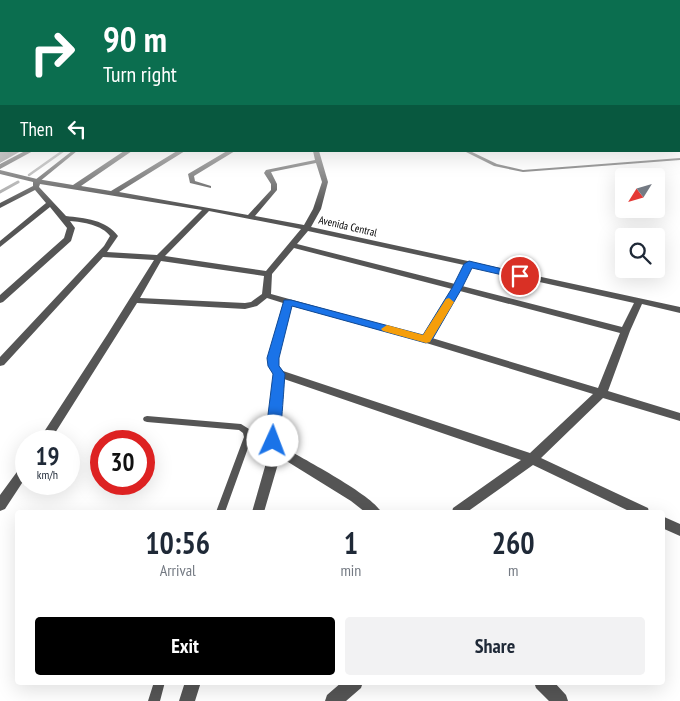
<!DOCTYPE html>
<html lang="en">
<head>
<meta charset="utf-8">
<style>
  :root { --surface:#fff; --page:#f2f2f3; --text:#1f2937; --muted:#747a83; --accent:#000 }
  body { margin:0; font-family:"PT Sans Narrow",sans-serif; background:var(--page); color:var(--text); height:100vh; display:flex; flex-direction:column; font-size:19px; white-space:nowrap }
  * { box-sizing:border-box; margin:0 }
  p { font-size:16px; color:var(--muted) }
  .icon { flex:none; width:28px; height:28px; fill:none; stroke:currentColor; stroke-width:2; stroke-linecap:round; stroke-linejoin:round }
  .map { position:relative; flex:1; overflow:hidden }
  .panel { position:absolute; left:15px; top:510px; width:650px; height:175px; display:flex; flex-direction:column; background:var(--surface); border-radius:5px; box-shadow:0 5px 20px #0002 }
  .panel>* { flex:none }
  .hud { position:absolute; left:0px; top:0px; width:680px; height:152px; box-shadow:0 5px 20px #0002; background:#0b6e4f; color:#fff; overflow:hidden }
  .needle { width:32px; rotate:233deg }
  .tools { position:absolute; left:615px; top:168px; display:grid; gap:10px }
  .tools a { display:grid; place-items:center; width:50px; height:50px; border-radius:5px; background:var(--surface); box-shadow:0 5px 20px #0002; font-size:25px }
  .speed { position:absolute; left:15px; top:430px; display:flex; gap:10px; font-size:25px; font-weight:700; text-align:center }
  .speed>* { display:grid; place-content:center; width:65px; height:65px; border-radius:50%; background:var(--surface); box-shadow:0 5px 20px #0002; line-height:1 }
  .speed small { font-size:12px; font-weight:400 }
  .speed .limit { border:8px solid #d22; background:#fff; color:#111 }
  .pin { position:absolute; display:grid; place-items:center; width:42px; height:42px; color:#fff; margin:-21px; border:2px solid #fff; border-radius:50%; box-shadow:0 1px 5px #0007 }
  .me { position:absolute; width:55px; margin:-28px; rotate:2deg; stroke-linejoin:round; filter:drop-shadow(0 0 4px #0008) }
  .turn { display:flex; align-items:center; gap:18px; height:105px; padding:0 20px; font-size:22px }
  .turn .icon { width:65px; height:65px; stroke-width:2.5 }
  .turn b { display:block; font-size:35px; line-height:42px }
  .then { display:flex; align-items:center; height:48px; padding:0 20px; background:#0003; gap:10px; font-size:19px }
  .eta { display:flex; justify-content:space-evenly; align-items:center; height:85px; text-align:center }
  .eta b { font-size:30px; font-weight:700; line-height:35px }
  .button { display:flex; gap:10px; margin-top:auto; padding:10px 20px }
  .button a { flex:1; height:58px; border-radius:5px; background:var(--accent); color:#fff; font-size:20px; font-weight:700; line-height:58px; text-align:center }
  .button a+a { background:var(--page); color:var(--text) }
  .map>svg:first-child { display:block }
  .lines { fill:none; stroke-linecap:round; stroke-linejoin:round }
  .stream-far1 { stroke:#a3a3a3; stroke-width:2.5 }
  .stream { stroke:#a3a3a3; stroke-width:3 }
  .service { fill:#555; fill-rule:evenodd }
  .minor { fill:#555; fill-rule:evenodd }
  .shaded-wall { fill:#898989 }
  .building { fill:#c4c4c4; stroke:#898989 }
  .route { fill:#1a73e8; stroke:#114b97 }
  .slow { fill:#f59e0b }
  .labels { text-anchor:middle; stroke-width:4; stroke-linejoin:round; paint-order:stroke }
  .far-street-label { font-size:11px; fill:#000; stroke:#fff }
</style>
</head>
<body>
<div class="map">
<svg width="680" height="701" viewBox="0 0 680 701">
  <rect width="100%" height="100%" fill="#fff"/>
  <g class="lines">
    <path class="stream-far1" d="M29 175 63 151"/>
    <path class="stream" d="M0 192 18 182"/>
    <path class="service" d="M72 151H77L39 182H35V180Z
      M464 151H470L497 164 523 170 680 158V160L523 172 494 166Z
      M147 416 241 424 249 429 252 437 225 512H216L244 437 243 433 239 430 147 422 144 421 143 419 144 417Z
      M154 682H165L160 701H148Z"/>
    <path class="minor" d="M25 151H33L0 169V164Z
      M124 151H132L81 186 111 191 177 151H185L119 192 248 215 271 190V184L264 173 266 170 315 160 313 151H319L328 182 321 209 311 227 680 307V313L642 304 630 331 608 391 680 413V421L603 398 541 458 648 508 649 512H631L533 465 467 512H452L453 508 521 460 284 379 279 431 282 446C301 458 373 495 381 512H365L351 501 280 457 264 512H252L270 449 267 431 274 374 269 366 268 358 283 303 267 298 257 306 245 309 137 303 50 441H38L107 335 154 260 103 257 4 365 0 366V357L104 246 110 236C102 225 83 222 70 221L75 228 71 241 3 302 0 303V295L64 238 67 228 50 207 0 247V241L46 203 35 190 0 208V203L33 186V182L0 174V170L37 179 73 185ZM316 163 322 182 313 209 304 225 255 216 277 190V184L271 172ZM40 184 202 210 157 255 107 252 118 236C107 220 84 218 66 216L39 187ZM209 211 301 229 266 271 165 256ZM308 231 464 265 455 284 297 244ZM294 248 452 289 423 336 271 294 272 274ZM161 261 264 276 262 294 251 302 245 303 140 298ZM472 267 634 303 622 327 462 286ZM460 291 620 333 598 388 432 338ZM292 306 423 342 593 394 530 453 283 371 279 366 278 358Z
      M227 151H235L194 176 195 181 211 186V188L190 183 188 174Z
      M26 463V477L5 509 0 511V495L22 465Z
      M662 516 680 524V536L662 528Z
      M185 682H201L195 701H179Z
      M342 682H363L361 688 346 701H325L327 695Z
      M534 682H554L566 695 568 701H549L536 688Z"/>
  </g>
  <path class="shaded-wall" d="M1 150V151H21L0 163V151Z"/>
  <path class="building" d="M0 112H1V150L0 151Z"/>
  <linearGradient id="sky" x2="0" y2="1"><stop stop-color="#8cadcc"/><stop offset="0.53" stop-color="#fff"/><stop offset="1" stop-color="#fff" stop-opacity="0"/></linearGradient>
  <rect width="680" height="207" fill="url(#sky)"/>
  <path class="route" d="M469 261 524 274 525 276 520 279 472 268 462 288 432 340 426 343 292 306 279 358V366L285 374C284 385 281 439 278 445L273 446 269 445 266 431 273 374 268 366 267 358 284 300H291L423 335 452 288 464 264Z"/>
  <path class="slow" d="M449 298 454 302 430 342 426 343 383 331 381 329 387 325 423 335 446 299Z"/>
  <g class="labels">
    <g class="far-street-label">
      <text transform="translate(348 226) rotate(13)" y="4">Avenida Central</text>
    </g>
  </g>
</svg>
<div class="tools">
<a><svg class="needle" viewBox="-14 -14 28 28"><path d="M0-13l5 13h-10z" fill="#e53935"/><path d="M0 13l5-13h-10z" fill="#747a83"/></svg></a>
<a><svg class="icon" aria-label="search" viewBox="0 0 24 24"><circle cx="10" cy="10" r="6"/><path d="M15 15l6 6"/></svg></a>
</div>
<div class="speed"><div>19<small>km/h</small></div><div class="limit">30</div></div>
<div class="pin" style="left:520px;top:276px;background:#d93025"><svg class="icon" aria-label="arrive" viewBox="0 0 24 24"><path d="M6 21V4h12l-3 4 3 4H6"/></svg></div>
<svg class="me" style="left:273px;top:441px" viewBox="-20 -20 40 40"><circle r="19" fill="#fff"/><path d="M0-13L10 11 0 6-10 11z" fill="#1a73e8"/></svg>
<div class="hud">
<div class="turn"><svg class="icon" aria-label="right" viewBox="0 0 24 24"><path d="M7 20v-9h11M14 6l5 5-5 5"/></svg><div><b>90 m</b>Turn right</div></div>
<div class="then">Then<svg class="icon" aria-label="left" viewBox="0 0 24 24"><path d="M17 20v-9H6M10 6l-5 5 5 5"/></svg></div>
</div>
<section class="panel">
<div class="eta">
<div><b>10:56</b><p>Arrival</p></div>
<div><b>1</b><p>min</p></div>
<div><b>260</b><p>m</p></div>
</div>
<div class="button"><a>Exit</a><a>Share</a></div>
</section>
</div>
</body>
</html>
